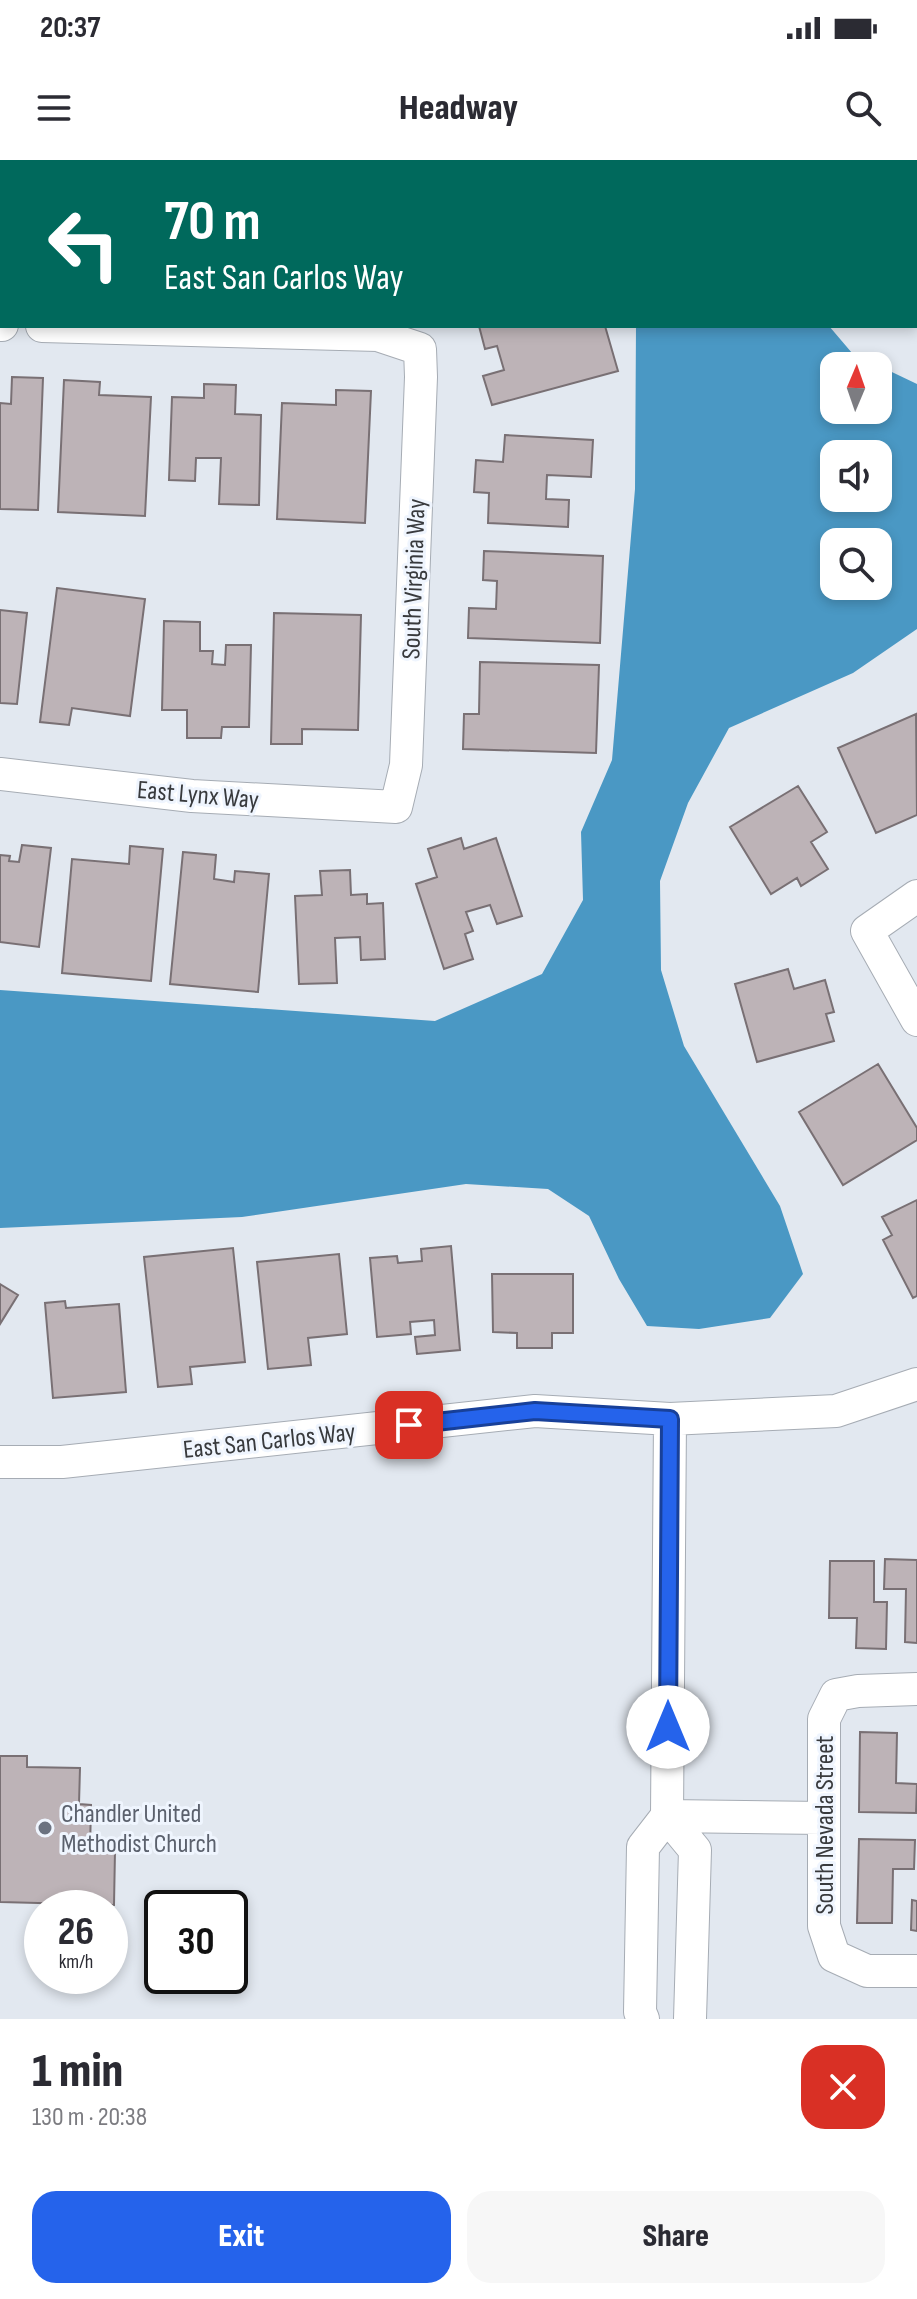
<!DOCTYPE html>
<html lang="en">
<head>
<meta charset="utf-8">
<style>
  :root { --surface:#fff; --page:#f7f7f7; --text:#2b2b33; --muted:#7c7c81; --accent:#2563eb }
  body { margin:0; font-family:"Sofia Sans Condensed",sans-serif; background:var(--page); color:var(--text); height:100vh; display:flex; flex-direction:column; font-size:30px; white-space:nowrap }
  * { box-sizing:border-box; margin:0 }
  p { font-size:26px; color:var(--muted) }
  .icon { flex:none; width:44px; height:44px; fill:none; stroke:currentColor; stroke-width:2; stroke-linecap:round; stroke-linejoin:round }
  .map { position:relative; height:1859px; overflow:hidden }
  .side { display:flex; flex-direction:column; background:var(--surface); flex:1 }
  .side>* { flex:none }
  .top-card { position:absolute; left:0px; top:0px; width:918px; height:168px; box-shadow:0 4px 12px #0003; background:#00695c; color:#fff; overflow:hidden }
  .needle { width:52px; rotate:2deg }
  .tools { position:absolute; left:820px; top:192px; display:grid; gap:16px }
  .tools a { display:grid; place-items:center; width:72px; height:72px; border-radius:16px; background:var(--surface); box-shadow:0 4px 12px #0003; font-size:40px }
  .speed { position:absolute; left:24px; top:1730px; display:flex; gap:16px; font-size:40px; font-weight:700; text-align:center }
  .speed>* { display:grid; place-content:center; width:104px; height:104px; border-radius:50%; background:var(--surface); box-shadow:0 4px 12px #0003; line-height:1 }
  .speed small { font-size:20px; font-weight:400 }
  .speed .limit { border:4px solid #111; border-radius:12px; background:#fff; color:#111 }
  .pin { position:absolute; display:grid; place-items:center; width:68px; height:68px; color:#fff; margin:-34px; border-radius:16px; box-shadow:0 4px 12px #0006 }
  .me { position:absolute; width:88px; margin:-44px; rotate:0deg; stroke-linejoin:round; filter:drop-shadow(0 0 6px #0008) }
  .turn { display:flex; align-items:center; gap:28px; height:168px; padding:0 32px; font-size:36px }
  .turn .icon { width:104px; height:104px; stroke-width:2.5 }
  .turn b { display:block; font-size:56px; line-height:68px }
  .round { display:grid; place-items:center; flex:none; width:84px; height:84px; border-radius:24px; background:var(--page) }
  .overview { display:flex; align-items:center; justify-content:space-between; height:136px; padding:0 32px }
  h1 { font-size:48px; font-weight:800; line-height:60px }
  .primary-button { display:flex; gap:16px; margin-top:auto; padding:16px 32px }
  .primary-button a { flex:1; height:92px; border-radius:24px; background:var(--accent); color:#fff; font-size:32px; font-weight:800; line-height:92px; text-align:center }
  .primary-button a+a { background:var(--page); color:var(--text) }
  .status { display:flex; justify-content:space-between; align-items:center; height:56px; padding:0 40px; background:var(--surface); direction:ltr }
  .status svg { height:22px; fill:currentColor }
  header { display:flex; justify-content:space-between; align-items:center; height:104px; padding:0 32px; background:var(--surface); font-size:36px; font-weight:800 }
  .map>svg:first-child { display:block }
  .water { fill:#4a98c4; fill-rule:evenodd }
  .building { fill:#bdb3b7; stroke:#797074; stroke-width:2 }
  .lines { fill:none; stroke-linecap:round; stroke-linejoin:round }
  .street-casing { stroke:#a6acb4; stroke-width:34 }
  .street { stroke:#fff; stroke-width:32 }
  .route-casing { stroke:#184099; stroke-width:20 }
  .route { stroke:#2563eb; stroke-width:14 }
  .worship-dot { fill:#6b7280; stroke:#eff5fe; stroke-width:3 }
  .labels { text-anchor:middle; stroke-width:6; stroke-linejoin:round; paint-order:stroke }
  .street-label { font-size:26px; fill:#383a3d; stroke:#eff5fe }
  .worship-label { font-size:26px; fill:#5b616d; stroke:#eff5fe; text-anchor:start }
</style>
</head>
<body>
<div class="status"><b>20:37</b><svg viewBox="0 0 49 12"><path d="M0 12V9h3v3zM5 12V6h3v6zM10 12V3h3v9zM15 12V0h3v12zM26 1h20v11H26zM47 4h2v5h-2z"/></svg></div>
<header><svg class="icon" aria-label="menu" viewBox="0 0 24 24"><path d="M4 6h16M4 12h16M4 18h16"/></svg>Headway<svg class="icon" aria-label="search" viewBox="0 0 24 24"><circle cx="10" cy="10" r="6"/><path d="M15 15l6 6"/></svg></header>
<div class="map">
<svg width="917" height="1859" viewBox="0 0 917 1859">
  <rect width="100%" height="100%" fill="#e2e8f0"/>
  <path class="water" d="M636 166H829L852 193 917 224V469L853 513 729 568 688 643 660 721 661 810 684 886 780 1046 803 1114 770 1158 699 1169 647 1166 619 1119 589 1056 548 1029 466 1024 242 1057 0 1068V830L435 861 542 814 583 740 581 672 612 600 635 329ZM834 206H878V250H834ZM834 294H878V338H834ZM834 382H878V426H834Z"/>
  <path class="building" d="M192 0H280L192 2Z
    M301 0H388L301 2Z
    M479 166H605L618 211 492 245 483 216 504 210 497 186 485 189Z
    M12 217 43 218 38 350 0 349V243L11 244Z
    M64 220 100 222 99 235 151 237 145 356 58 352Z
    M204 224 236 225 235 254 261 255 259 345 219 344 221 298H196L195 321 169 320 172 237 204 238Z
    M336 230 371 231 365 363 277 359 282 243 336 245Z
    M505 275 593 280 591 317 547 315 546 339 569 340 568 367 488 363 489 333 474 332 476 300 503 302Z
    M484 391 603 396 600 483 468 478 469 448 496 449 497 421 483 420Z
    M57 428 145 439 130 556 72 548 69 565 40 562Z
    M0 450 27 453 17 544 0 543Z
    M274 453 361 455 358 570 302 569V584H271Z
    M164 461 200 462V491H213L212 504 225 505 226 485H251L249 567H222L221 578H187V550H162Z
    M480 502 599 505 596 593 463 589 464 554H479Z
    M916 554 917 655 876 673 838 588Z
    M798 626 827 672 811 682 828 709 801 726 797 718 771 734 730 667Z
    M461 678 464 689 496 678 522 756 497 764 490 745 466 752 473 771 465 774 473 799 444 809 416 724 437 717 428 689Z
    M22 685 51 688 39 787 0 782V695L10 696 9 701 19 702Z
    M130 686 163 689 151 821 62 813 72 699 129 704Z
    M183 692 216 695 214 719 234 722 235 711 269 714 258 832 170 824Z
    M350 710 351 735 367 734V744L383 743 385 799 361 800 360 777 335 778 337 823 299 824 295 736 322 735 320 711Z
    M788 809 794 829 825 820 834 852 826 854 834 881 757 902 735 824Z
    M878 904 917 968V980L843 1025 799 952Z
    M917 1040V1136L913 1138 883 1080 892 1075 882 1057Z
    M451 1086 460 1190 417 1194 415 1177 435 1175 434 1160 410 1162 411 1174 377 1177 370 1098 397 1096 398 1103 422 1101 421 1089Z
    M233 1088 245 1202 190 1207 192 1224 158 1227 144 1097Z
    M339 1094 347 1174 308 1178 311 1205 268 1209 257 1102Z
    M492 1114H573V1173H552V1188H517V1173L493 1172Z
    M0 1124 18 1135 0 1164Z
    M65 1141 66 1148 119 1144 126 1232 53 1238 45 1143Z
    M885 1399 917 1400V1483L905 1482 906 1429H884Z
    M830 1401H874V1442H887L886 1489 856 1488 857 1458H829Z
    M860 1572 897 1573 896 1623 917 1624 916 1653 859 1652Z
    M0 1596H27V1607L80 1608 79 1644 91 1645 90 1691H115L114 1745 0 1742Z
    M859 1679 915 1680 914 1709H893L892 1763H857Z
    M912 1740 917 1741V1771L911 1770Z"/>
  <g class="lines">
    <g class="street-casing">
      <path id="street" d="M0 165H2
        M0 614 192 636 396 647 406 605 421 217 420 189 378 175 42 166
        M917 736 867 771 917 860
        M0 1302H62L535 1251 670 1259 836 1251 917 1224
        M917 1529 858 1531 836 1535 824 1559V1766L834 1796 867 1811H917
        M667 1656 695 1690 690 1859
        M667 1656 824 1658
        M643 1859 640 1852 643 1687 667 1656 670 1259"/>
    </g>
    <use href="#street" class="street"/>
  </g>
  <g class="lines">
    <g class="route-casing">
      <path id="route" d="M409 1265 535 1251 670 1259 668 1567"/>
    </g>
    <use href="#route" class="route"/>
  </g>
  <circle class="worship-dot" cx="45" cy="1668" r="8"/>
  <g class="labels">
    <g class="street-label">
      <text transform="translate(413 419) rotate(-88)" y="9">South Virginia Way</text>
      <text transform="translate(198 634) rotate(5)" y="9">East Lynx Way</text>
      <text transform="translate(269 1280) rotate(-6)" y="9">East San Carlos Way</text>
      <text transform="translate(824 1665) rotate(-90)" y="9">South Nevada Street</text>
    </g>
    <g class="worship-label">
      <text x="61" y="1662">Chandler United<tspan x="61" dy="30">Methodist Church</tspan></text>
    </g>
  </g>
</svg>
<div class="tools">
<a><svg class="needle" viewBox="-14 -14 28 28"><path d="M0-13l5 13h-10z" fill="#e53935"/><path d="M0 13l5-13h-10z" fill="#7c7c81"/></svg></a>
<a><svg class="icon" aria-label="sound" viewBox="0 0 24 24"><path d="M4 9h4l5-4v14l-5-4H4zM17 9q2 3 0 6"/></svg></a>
<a><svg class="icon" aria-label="search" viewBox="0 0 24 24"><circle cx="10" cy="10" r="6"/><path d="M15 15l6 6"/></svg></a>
</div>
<div class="speed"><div>26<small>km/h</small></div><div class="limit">30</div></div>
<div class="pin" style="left:409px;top:1265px;background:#d93025"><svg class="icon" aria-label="arrive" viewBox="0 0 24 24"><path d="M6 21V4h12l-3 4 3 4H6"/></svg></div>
<svg class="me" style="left:668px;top:1567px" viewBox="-20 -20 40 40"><circle r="19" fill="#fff"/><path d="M0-13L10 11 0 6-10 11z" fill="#2563eb"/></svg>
<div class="top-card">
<div class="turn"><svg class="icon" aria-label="left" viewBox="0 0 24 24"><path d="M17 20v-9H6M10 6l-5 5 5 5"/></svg><div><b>70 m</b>East San Carlos Way</div></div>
</div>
</div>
<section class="side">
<div class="overview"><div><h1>1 min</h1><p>130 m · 20:38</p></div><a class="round" style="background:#d93025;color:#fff"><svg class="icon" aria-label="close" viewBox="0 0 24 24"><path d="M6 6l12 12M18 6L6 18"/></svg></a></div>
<div class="primary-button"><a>Exit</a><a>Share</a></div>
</section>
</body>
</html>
